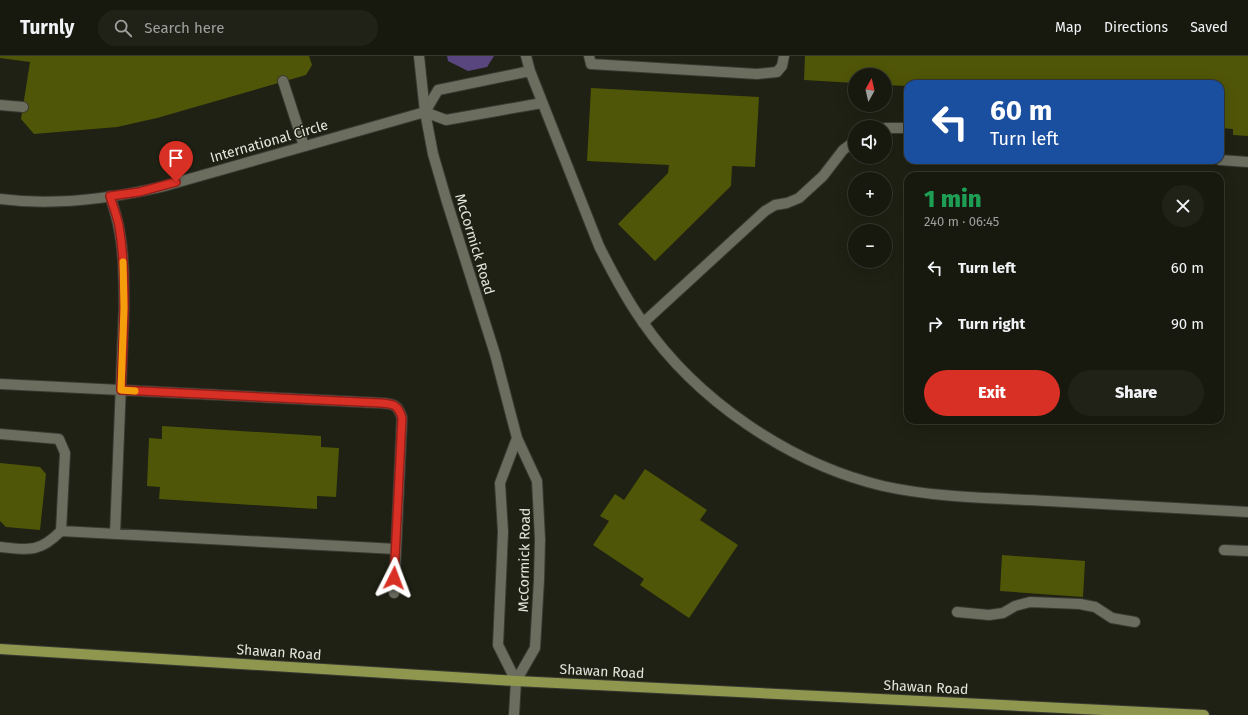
<!DOCTYPE html>
<html lang="en">
<head>
<meta charset="utf-8">
<style>
  :root { --surface:#17190f; --page:#202218; --text:#f1f3f6; --muted:#9ea09e; --line:#36382f; --accent:#d93025 }
  body { margin:0; font-family:"Fira Sans",sans-serif; background:var(--page); color:var(--text); height:100vh; display:flex; flex-direction:column; font-size:15px; white-space:nowrap }
  * { box-sizing:border-box; margin:0 }
  p { font-size:13px; color:var(--muted) }
  .icon { flex:none; width:22px; height:22px; fill:none; stroke:currentColor; stroke-width:2; stroke-linecap:round; stroke-linejoin:round }
  .map { position:relative; flex:1; overflow:hidden }
  .drawer { position:absolute; left:904px; top:116px; width:320px; height:252px; display:flex; flex-direction:column; background:var(--surface); border-radius:12px; box-shadow:0 4px 16px #0002,0 0 0 1px var(--line) }
  .drawer>* { flex:none }
  .top-card { position:absolute; left:904px; top:24px; width:320px; height:84px; border-radius:12px; box-shadow:0 4px 16px #0002,0 0 0 1px var(--line); background:#1a4fa0; color:#fff; overflow:hidden }
  .needle { width:26px; rotate:8deg }
  .fabs { position:absolute; left:848px; top:12px; display:grid; gap:8px }
  .fabs a { display:grid; place-items:center; width:44px; height:44px; border-radius:50%; background:var(--surface); box-shadow:0 4px 16px #0002,0 0 0 1px var(--line); font-size:20px }
  .pin { position:absolute; display:grid; place-items:center; width:34px; height:34px; color:#fff; margin:-41px -17px; border-radius:50% 50% 50% 0; rotate:-45deg; box-shadow:0 0 4px #0007 }
  .pin .icon { rotate:45deg }
  .me { position:absolute; width:44px; margin:-22px; rotate:3deg; stroke-linejoin:round; filter:drop-shadow(0 0 3px #0008) }
  .turn { display:flex; align-items:center; gap:14px; height:84px; padding:0 20px; font-size:18px }
  .turn .icon { width:52px; height:52px; stroke-width:2.5 }
  .turn b { display:block; font-size:28px; line-height:34px }
  .round { display:grid; place-items:center; flex:none; width:42px; height:42px; border-radius:21px; background:var(--page) }
  .summary { display:flex; align-items:center; justify-content:space-between; height:68px; padding:0 20px }
  h1 { font-size:24px; font-weight:800; line-height:30px; color:#1e9e55 }
  .action { display:flex; gap:8px; margin-top:auto; padding:8px 20px }
  .action a { flex:1; height:46px; border-radius:24px; background:var(--accent); color:#fff; font-size:16px; font-weight:800; line-height:46px; text-align:center }
  .action a+a { background:var(--page); color:var(--text) }
  ul { padding:0; list-style:none }
  li { display:flex; align-items:center; gap:12px; height:56px; padding:0 20px }
  li div { flex:1 }
  li b { display:block; font-size:15px }
  li em { font-style:normal }
  header { display:flex; align-items:center; gap:24px; box-sizing:border-box; height:56px; padding:0 20px; background:var(--surface); border-bottom:1px solid var(--line) }
  header strong { font-size:19px }
  nav { display:flex; gap:22px; margin-inline-start:auto; font-size:14px }
  .search { width:280px; height:36px; background:var(--page); display:flex; align-items:center; gap:10px; box-sizing:border-box; padding:0 14px; border-radius:22px; color:var(--muted); font-size:15px }
  .map>svg:first-child { display:block }
  .forest { fill:#5a467f }
  .building { fill:#505607 }
  .lines { fill:none; stroke-linecap:round; stroke-linejoin:round }
  .lane-casing { stroke:#393a32; stroke-width:12 }
  .street-casing { stroke:#393a32; stroke-width:12 }
  .secondary-casing { stroke:#393a32; stroke-width:12 }
  .primary-casing { stroke:#393a32; stroke-width:12 }
  .lane { stroke:#6b6e5f; stroke-width:10 }
  .street { stroke:#6b6e5f; stroke-width:10 }
  .secondary { stroke:#6b6e5f; stroke-width:10 }
  .primary { stroke:#8f974e; stroke-width:10 }
  .route-casing { stroke:#8d1f18; stroke-width:10 }
  .route { stroke:#d93025; stroke-width:7 }
  .slow { stroke:#f59e0b; stroke-width:7 }
  .labels { text-anchor:middle; stroke-width:3; stroke-linejoin:round; paint-order:stroke }
  .street-label { font-size:14px; fill:#e4e5dd; stroke:#1f2114 }
</style>
</head>
<body>
<header>
<strong>Turnly</strong>
<div class="search"><svg class="icon" aria-label="search" viewBox="0 0 24 24"><circle cx="10" cy="10" r="6"/><path d="M15 15l6 6"/></svg>Search here</div>
<nav><a>Map</a><a>Directions</a><a>Saved</a></nav>
</header>
<div class="map">
<svg width="1248" height="659" viewBox="0 0 1248 659">
  <rect width="100%" height="100%" fill="#1f2114"/>
  <path class="forest" d="M447 0H494L487 11 468 15 448 5Z"/>
  <path class="building" d="M0 0H309L312 9 306 19 157 62 117 71 34 78 21 63 30 6 0 2Z
    M805 0H1248V80L1233 79V73L1220 72V28H908V30L885 29V19H855V27L804 24Z
    M591 32 759 41 755 111 732 110 731 130 655 205 618 168 668 117 669 109 587 105Z
    M162 370 321 380V391L339 392 336 441 317 440V453L159 443 160 431 147 430 149 382 162 383Z
    M0 407 40 411 46 418 40 474 6 471 0 465Z
    M645 413 707 454 700 464 738 489 689 562 640 529 644 523 593 489 609 465 600 460 615 438 624 444Z
    M1002 499 1085 505 1083 541 1000 535Z"/>
  <g class="lines">
    <g class="lane-casing">
      <path id="lane" d="M526 0 530 15 599 190C612 216 625 241 642 265 696 344 790 408 883 430 937 442 993 442 1048 445 1115 449 1181 452 1248 456
        M589 0 591 8 757 18 777 16 782 10 784 0
        M530 15 438 34 425 56 446 64 542 47
        M283 25 304 90
        M0 49 23 51
        M885 72H908
        M1220 104 1248 106
        M110 140C113 149 116 159 118 168 124 195 124 224 124 252L115 478
        M643 267 765 155 775 149 787 147 799 142 823 120 843 94 855 85
        M0 328 380 347C393 348 398 348 402 362L394 537
        M0 378 59 383 65 397 61 475C39 497 29 494 0 491
        M61 475 396 493
        M1224 494 1248 495
        M957 556 989 559 1003 557 1015 550 1030 546 1080 548 1095 551 1112 562 1135 566"/>
    </g>
    <g class="street-casing">
      <path id="street" d="M0 143C54 150 109 143 161 131L425 56"/>
    </g>
    <g class="secondary-casing">
      <path id="secondary" d="M419 0 425 56 433 98 447 146 495 298 517 382 537 425 540 483 539 524 535 592 516 625 514 659
        M516 625 498 589 503 476 500 427 517 382"/>
    </g>
    <g class="primary-casing">
      <path id="primary" d="M0 593 516 625 1204 659"/>
    </g>
    <use href="#lane" class="lane"/>
    <use href="#street" class="street"/>
    <use href="#secondary" class="secondary"/>
    <use href="#primary" class="primary"/>
  </g>
  <g class="lines">
    <g class="route-casing">
      <path id="route" d="M176 126 139 136 110 140C113 150 117 160 119 170 128 224 123 280 121 334L380 347C393 348 398 348 402 362L394 522"/>
    </g>
    <use href="#route" class="route"/>
    <path class="slow" d="M123 206 124 252 121 334 135 335"/>
  </g>
  <g class="labels">
    <g class="street-label">
      <text transform="translate(269 85) rotate(-16)" y="5">International Circle</text>
      <text transform="translate(475 188) rotate(73)" y="5">McCormick Road</text>
      <text transform="translate(524 504) rotate(-89)" y="5">McCormick Road</text>
      <text transform="translate(279 596) rotate(4)" y="5">Shawan Road</text>
      <text transform="translate(602 615) rotate(3)" y="5">Shawan Road</text>
      <text transform="translate(926 631) rotate(3)" y="5">Shawan Road</text>
    </g>
  </g>
</svg>
<div class="fabs">
<a><svg class="needle" viewBox="-14 -14 28 28"><path d="M0-13l5 13h-10z" fill="#e53935"/><path d="M0 13l5-13h-10z" fill="#9ea09e"/></svg></a>
<a><svg class="icon" aria-label="sound" viewBox="0 0 24 24"><path d="M4 9h4l5-4v14l-5-4H4zM17 9q2 3 0 6"/></svg></a>
<a>+</a>
<a>−</a>
</div>
<div class="pin" style="left:176px;top:126px;background:#d93025"><svg class="icon" aria-label="arrive" viewBox="0 0 24 24"><path d="M6 21V4h12l-3 4 3 4H6"/></svg></div>
<svg class="me" style="left:394px;top:522px" viewBox="-20 -20 40 40"><path d="M0-17L14 15 0 8-14 15z" fill="#d93025" stroke="#fff" stroke-width="4"/></svg>
<div class="top-card">
<div class="turn"><svg class="icon" aria-label="left" viewBox="0 0 24 24"><path d="M17 20v-9H6M10 6l-5 5 5 5"/></svg><div><b>60 m</b>Turn left</div></div>
</div>
<section class="drawer">
<div class="summary"><div><h1>1 min</h1><p>240 m · 06:45</p></div><a class="round"><svg class="icon" aria-label="close" viewBox="0 0 24 24"><path d="M6 6l12 12M18 6L6 18"/></svg></a></div>
<ul>
<li><svg class="icon" aria-label="left" viewBox="0 0 24 24"><path d="M17 20v-9H6M10 6l-5 5 5 5"/></svg><div><b>Turn left</b></div><em>60 m</em></li>
<li><svg class="icon" aria-label="right" viewBox="0 0 24 24"><path d="M7 20v-9h11M14 6l5 5-5 5"/></svg><div><b>Turn right</b></div><em>90 m</em></li>
</ul>
<div class="action"><a>Exit</a><a>Share</a></div>
</section>
</div>
</body>
</html>
